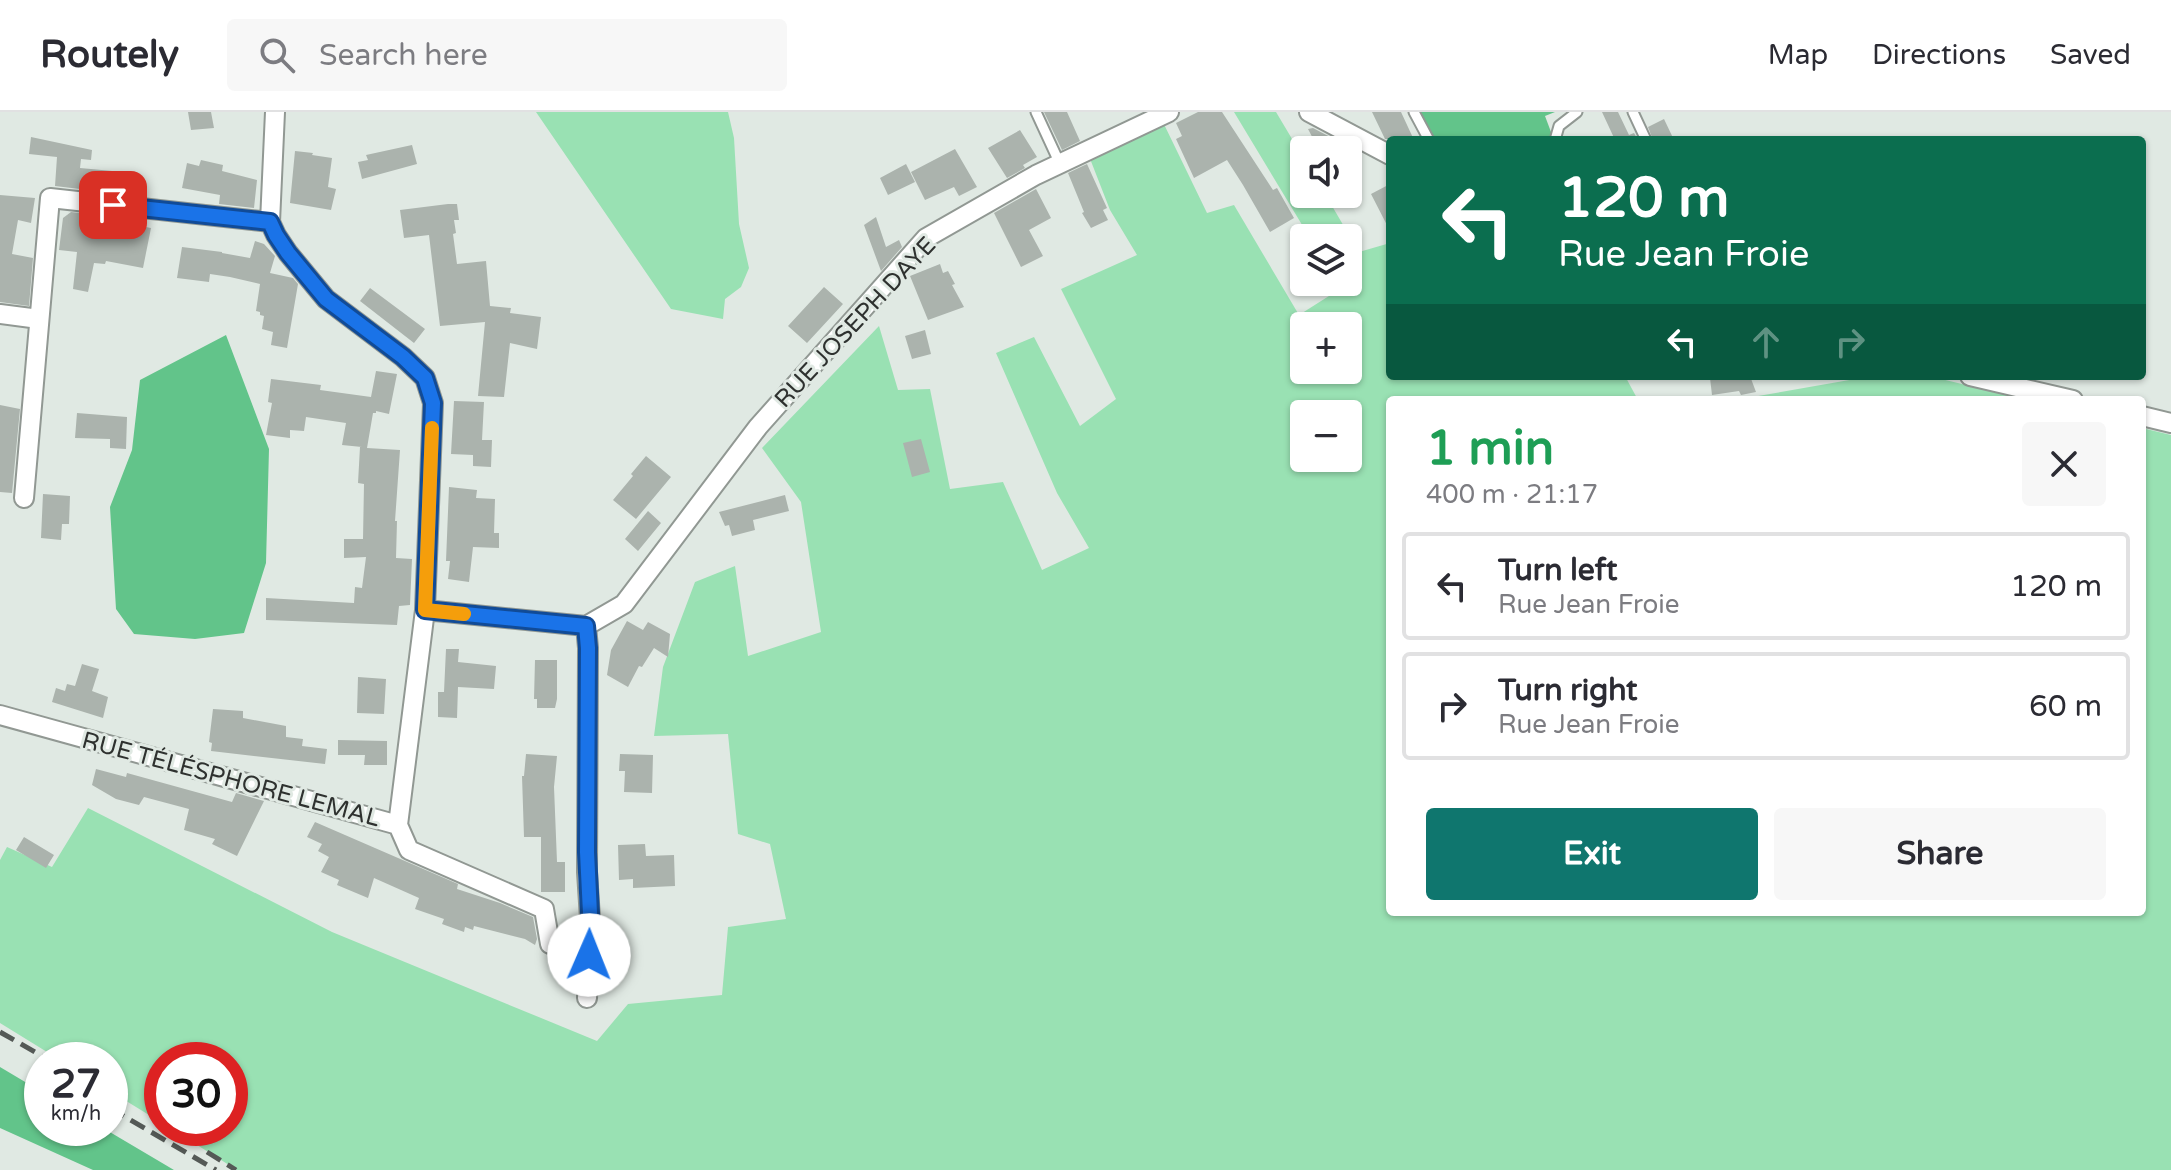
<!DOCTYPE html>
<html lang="en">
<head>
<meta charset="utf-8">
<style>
  :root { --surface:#fff; --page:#f7f7f7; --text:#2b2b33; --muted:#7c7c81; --line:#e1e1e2; --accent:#0f766e }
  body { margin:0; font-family:"Varela Round",sans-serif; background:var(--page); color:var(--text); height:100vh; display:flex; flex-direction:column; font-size:30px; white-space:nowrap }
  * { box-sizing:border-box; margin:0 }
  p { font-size:26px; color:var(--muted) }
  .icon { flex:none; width:44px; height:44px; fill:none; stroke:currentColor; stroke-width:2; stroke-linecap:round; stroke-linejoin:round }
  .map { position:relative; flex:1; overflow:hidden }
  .details { position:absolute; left:1386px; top:284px; width:760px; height:520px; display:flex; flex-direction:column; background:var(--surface); border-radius:8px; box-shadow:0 2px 6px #0004 }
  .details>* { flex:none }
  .banner { position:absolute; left:1386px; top:24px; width:760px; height:244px; border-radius:8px; box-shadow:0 2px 6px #0004; background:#0b6e4f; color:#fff; overflow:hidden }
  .controls { position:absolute; left:1290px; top:24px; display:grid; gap:16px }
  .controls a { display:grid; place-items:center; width:72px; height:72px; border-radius:8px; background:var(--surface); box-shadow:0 2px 6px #0004; font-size:40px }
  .speed { position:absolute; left:24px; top:930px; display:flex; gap:16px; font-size:40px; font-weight:700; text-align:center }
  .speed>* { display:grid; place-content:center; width:104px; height:104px; border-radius:50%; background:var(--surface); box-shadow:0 2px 6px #0004; line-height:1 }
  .speed small { font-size:20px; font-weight:400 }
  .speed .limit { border:12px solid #d22; background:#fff; color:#111 }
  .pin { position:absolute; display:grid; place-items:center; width:68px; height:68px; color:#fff; margin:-34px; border-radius:16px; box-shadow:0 4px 12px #0006 }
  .me { position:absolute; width:88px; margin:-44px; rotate:1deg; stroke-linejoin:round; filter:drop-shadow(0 0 6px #0008) }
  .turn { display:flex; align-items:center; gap:28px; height:168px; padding:0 40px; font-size:36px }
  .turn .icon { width:104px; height:104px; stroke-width:2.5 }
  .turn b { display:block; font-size:56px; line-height:68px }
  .lanes { display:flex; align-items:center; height:76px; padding:0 40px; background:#0003; justify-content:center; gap:40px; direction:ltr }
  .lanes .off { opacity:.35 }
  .round { display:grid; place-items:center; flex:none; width:84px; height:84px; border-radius:8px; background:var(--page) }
  .overview { display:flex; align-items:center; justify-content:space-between; height:136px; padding:0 40px }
  h1 { font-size:48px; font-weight:700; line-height:60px; color:#1e9e55 }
  .action { display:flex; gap:16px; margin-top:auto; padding:16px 40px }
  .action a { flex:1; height:92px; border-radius:8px; background:var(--accent); color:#fff; font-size:32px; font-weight:700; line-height:92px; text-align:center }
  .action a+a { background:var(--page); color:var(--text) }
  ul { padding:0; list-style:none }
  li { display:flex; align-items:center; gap:24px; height:108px; margin:0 16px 12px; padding:0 24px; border:4px solid var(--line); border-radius:8px }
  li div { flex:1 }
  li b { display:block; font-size:30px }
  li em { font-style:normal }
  header { display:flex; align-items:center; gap:48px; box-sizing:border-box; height:112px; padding:0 40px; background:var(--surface); border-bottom:2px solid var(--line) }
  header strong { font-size:38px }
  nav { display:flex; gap:44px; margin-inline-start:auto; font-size:28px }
  .search { width:560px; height:72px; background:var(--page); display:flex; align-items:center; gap:20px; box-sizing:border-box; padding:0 28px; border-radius:8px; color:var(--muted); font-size:30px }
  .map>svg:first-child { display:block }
  .green { fill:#99e1b3; fill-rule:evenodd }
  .forest { fill:#62c48a }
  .building { fill:#abb3ad }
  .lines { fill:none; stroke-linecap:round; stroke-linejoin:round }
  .service-casing { stroke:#919893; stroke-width:13 }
  .minor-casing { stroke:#919893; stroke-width:22 }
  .service { stroke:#fff; stroke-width:9 }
  .minor { stroke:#fff; stroke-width:18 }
  .rail { stroke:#545956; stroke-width:5; stroke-dasharray:16 8; stroke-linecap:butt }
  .route-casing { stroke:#114b97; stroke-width:20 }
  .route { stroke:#1a73e8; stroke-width:14 }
  .slow { stroke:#f59e0b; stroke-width:14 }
  .labels { text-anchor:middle; stroke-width:6; stroke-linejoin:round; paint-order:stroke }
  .street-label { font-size:24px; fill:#2e312f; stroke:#e0e9e3 }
</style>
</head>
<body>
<header>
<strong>Routely</strong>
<div class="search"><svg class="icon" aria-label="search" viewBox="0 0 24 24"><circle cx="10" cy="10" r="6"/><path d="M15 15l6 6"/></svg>Search here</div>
<nav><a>Map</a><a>Directions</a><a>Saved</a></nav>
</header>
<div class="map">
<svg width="2171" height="1058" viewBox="0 0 2171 1058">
  <rect width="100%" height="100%" fill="#e0e9e3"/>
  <path class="green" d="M536 0H728L734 26 739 112 749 156 741 175 725 187 723 207 671 197Z
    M1234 0H1276L1304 47V82H1325L1359 140 1390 131V264H1625L1638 288H1390V800H2142V316L2171 323V1058H237L170 1016H230V948H162V1011L110 979V948H60L0 911V748L7 735 52 755 88 696 332 820 597 929 628 892 722 883 728 815 786 807 770 732 738 722 728 622 654 624 663 555 695 470 735 454 748 544 821 520 801 390 762 336 879 214 898 278 930 277 950 377 1003 370 1042 458 1089 436 1057 381 996 241 1034 225 1080 314 1116 287 1061 177 1137 143 1110 98 1087 39 1160 4 1207 101 1234 93 1299 203 1340 177 1337 170H1348V126H1310ZM1304 214H1348V258H1304ZM1304 302H1348V346H1304Z
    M1933 265 2028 288H1735L1855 267Z"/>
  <path class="forest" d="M1414 0H1555L1545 4 1554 28H1429Z
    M226 223 269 337 266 451 244 521 195 527 134 522 116 497 110 395 132 338 140 268Z
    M0 955 42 980V1016H103L174 1058H93L0 1016Z"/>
  <path class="building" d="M188 0H211L214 16 191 18Z
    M1044 0H1067L1080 29 1062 38Z
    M1198 0H1222L1273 78 1277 76 1294 106 1270 120 1243 73 1227 48 1194 66 1176 27 1182 24 1176 11Z
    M1372 0H1401L1414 28 1385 27Z
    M1602 0H1618L1629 23 1634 21 1638 28H1615Z
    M1664 7 1674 28H1653L1648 15Z
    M1313 16 1355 38H1319L1308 17Z
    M1020 18 1037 45 1023 53 1025 56 1007 66 988 36Z
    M31 25 92 38 91 48 81 47 80 56 123 60 122 77 113 76V81L55 74 57 45 29 42Z
    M412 33 417 52 362 67 358 50 368 48 366 43Z
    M955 37 977 75 959 84 954 75 925 88 911 60Z
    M295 39 313 41 312 43 332 46 328 75 336 77 331 98 290 91Z
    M201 48 223 53 222 59 257 68 254 96 219 92 220 83 182 76 187 51 199 54Z
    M906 52 915 70 888 83 880 66Z
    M1087 52 1107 96 1103 98 1108 108 1091 116 1082 101 1084 100 1068 61Z
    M1390 72V119L1371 82Z
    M1036 77 1051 106 1029 118 1043 144 1021 155 994 101Z
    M0 83 35 86 31 111 18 108 12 142 33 146 29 194 0 190Z
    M448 92H457L459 108H454L456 121 453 122 457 152 486 149 490 194 511 196 510 201 541 205 537 237 510 231 504 285 478 284 485 210 440 214 429 123 404 126 400 98Z
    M71 100 110 105V108L151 116 143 156 106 149 105 152 94 151 88 180 73 177 77 140 59 138 63 106Z
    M876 105 886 135 899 128 902 135 881 159 864 113Z
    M255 129 264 132 275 144 270 161 293 166 298 172 287 236 271 233 273 220 262 217 264 204 260 203V200L256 199 260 172 230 165 210 162 209 170 177 166 182 135 222 140V141L250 146Z
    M940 152 943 161 948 159 955 172 952 173 964 195 928 208 910 164Z
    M824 175 843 192 807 231 788 214Z
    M370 176 425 217 414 231 360 189Z
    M925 218 931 242 912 247 905 224Z
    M376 259 397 262 389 302 376 299V301H373L367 336 400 338 395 409H397L396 446 412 447 410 493 399 494 397 513 266 508V486L354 491 355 475 362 476 366 445 344 446V427H363L364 372 358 371 360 335H362L342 333 346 311 306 305 304 319 290 318V326L266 323 272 291 268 290 271 267 321 273 320 278 371 285Z
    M1723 264H1750L1756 280 1741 283 1739 279 1712 283 1710 266Z
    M454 289 484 290 482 328H492L491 355 473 354V343L451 342Z
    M0 293 20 297 12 381 0 380Z
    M77 301 127 305 126 337 110 336V327L75 326Z
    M921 327 930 360 912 365 903 331Z
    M646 344 671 365 636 407 613 388 633 364 631 362Z
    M449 375 477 378 476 386 495 387 494 421H499V436L473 435 469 470 448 467 450 449H446Z
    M43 382 70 384 69 412H62L61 428 41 426Z
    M785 383 789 399 753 408 755 418 732 424 729 413 725 414 719 400Z
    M648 399 661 411 638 439 625 427Z
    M627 509 643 518 648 510 670 522 668 545 654 536 642 555 639 554 628 575 607 563 611 538Z
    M446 537H459L458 550 496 554 494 577 458 575 457 606 438 605V580H444Z
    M535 548H557V587L555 596H537V587H534Z
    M82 552 99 557 92 579 108 585 103 606 52 590 56 576 65 579 67 572 75 574Z
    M358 565 386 567 384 602 357 601Z
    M213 597 243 599V606L286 614V625L303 627 302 634 327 637 325 652 211 639 212 631 209 630Z
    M338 628 387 629V653H364L365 643H338Z
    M526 642 557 644 554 675 557 750H565V780H541V725H524L522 664H524Z
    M620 642 653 643 652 681 624 680 625 659H619Z
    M96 657 126 665 127 661 232 690 236 681 264 689 237 744 212 732 215 727 184 718 189 697 144 685 139 693 116 687 92 673Z
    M315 710 458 772 457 777 500 791 533 805 537 827 535 833 525 827 474 814 473 818 465 815 464 820 442 812 444 807 415 797 419 786 374 766 368 786 337 773 339 768 321 760 329 745 318 739 322 732 307 725Z
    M24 725 54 743 46 756 16 738Z
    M645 732 646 744 674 743 675 774 633 776V767L619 768 618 733Z
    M605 834 625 836 620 871 600 870Z"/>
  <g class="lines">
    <g class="service-casing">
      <path id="service" d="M1036 0 1060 52
        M1414 0 1429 28
        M1633 0 1646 28
        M1555 28 1559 14 1577 0"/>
    </g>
    <g class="minor-casing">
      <path id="minor" d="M275 0 270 110 276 123 288 141 326 187 403 245 425 266 433 291 425 498 398 713
        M1309 0 1390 43
        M0 202 39 207
        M1970 264 2073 288
        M2142 304 2171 311
        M24 386 50 86 270 110
        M425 498 586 514 588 536 587 760 591 822 587 886
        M586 514 624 492 758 315 926 126 1036 63 1169 0
        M0 603 398 713 409 738 544 797 550 832"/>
    </g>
    <use href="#service" class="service"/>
    <use href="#minor" class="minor"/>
    <path class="rail" d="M0 920 49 948
      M110 996 216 1058
      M207 1040 236 1058"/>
  </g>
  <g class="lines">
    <g class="route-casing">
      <path id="route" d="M113 93 270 110 276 123 288 141 326 187 403 245 425 266 433 291 425 498 586 514 588 536 587 740 591 822 589 843"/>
    </g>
    <use href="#route" class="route"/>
    <path class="slow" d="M432 316 425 498 464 502"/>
  </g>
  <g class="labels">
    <g class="street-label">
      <text transform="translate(855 210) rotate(-47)" y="8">RUE JOSEPH DAYE</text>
      <text transform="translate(231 667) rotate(15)" y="8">RUE TÉLÉSPHORE LEMAL</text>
    </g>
  </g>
</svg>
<div class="controls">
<a><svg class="icon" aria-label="sound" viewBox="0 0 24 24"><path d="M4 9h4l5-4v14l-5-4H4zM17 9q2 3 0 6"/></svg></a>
<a><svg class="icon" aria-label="layers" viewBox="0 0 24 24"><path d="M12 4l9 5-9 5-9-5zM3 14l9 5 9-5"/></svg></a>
<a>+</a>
<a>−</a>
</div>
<div class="speed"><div>27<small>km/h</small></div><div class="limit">30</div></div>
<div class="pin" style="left:113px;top:93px;background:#d93025"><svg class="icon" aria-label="arrive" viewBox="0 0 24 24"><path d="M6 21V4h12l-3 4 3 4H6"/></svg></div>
<svg class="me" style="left:589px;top:843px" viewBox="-20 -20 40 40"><circle r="19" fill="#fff"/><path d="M0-13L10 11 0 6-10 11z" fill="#1a73e8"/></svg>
<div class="banner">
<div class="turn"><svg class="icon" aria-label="left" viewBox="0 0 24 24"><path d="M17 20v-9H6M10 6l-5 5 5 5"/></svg><div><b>120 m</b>Rue Jean Froie</div></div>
<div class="lanes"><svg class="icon" aria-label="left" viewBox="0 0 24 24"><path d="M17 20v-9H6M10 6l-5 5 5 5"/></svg><svg class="icon off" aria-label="ahead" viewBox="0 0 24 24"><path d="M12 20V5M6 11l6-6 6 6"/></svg><svg class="icon off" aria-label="right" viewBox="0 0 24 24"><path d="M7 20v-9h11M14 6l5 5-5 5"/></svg></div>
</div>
<section class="details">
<div class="overview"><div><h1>1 min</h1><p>400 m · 21:17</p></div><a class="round"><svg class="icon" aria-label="close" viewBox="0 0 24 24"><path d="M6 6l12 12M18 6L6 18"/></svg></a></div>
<ul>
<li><svg class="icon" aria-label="left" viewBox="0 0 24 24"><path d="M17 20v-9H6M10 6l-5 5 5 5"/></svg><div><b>Turn left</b><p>Rue Jean Froie</p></div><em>120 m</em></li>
<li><svg class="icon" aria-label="right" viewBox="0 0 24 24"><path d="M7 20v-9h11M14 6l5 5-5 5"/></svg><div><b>Turn right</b><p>Rue Jean Froie</p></div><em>60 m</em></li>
</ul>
<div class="action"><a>Exit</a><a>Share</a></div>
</section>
</div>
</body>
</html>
